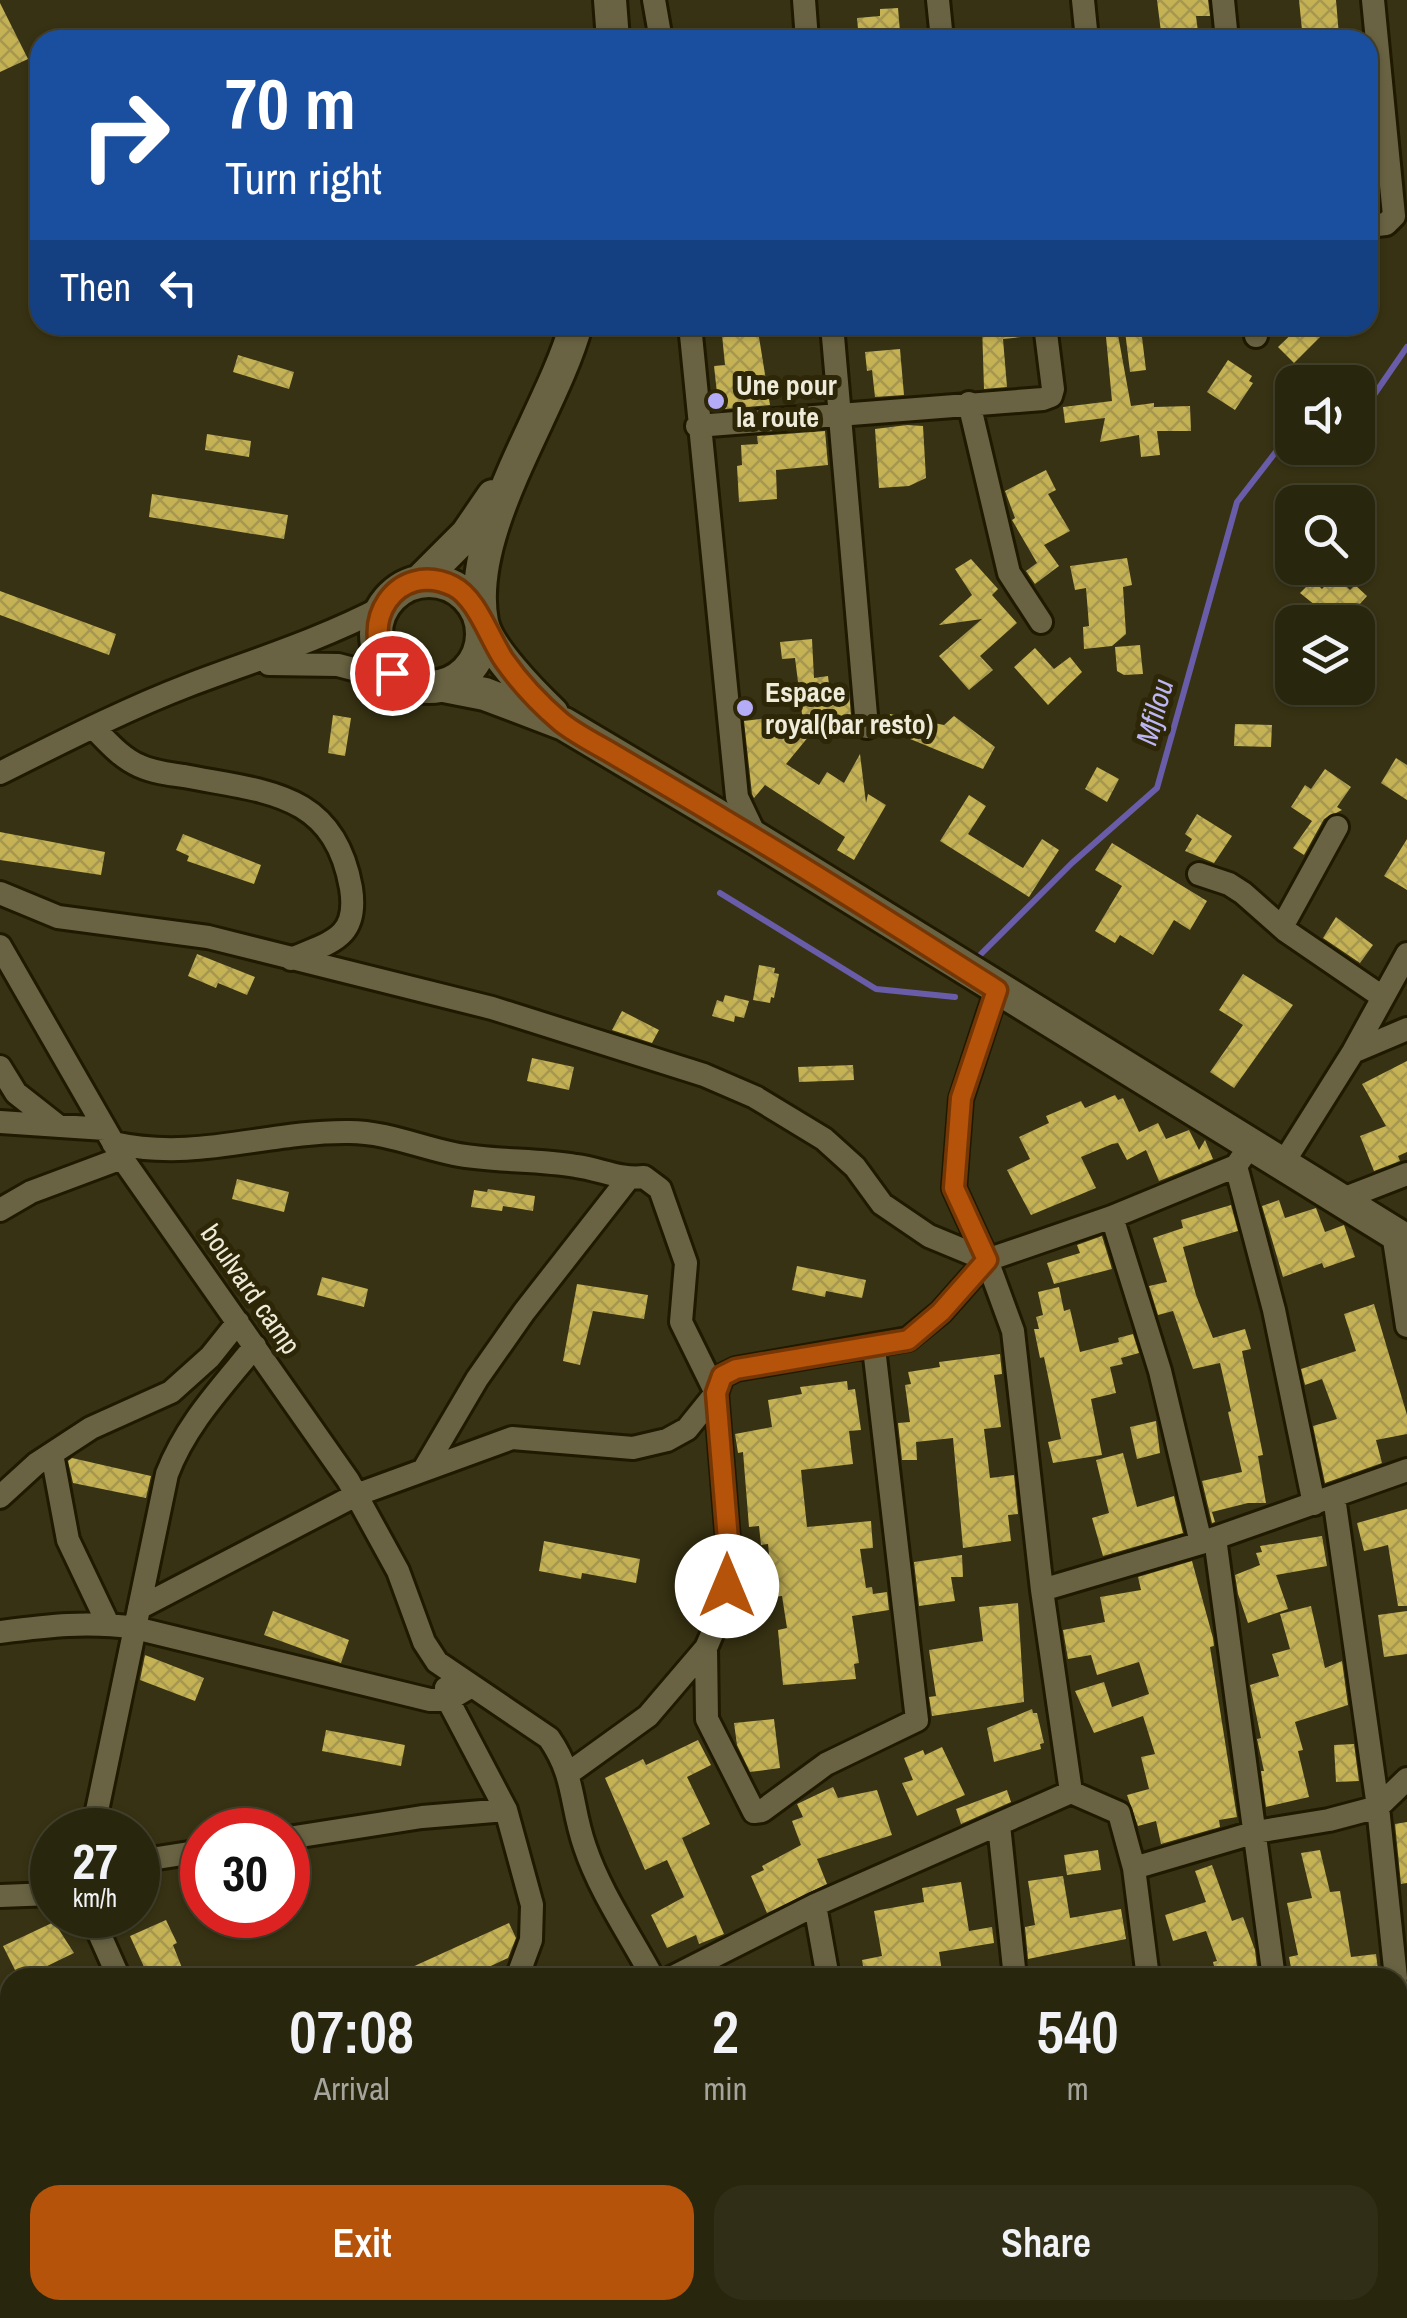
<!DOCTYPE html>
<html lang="en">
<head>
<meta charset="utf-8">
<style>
  :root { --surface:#29260e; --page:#312e17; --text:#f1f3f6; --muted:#a5a59e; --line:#45432e; --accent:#b45309 }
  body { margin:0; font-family:"Archivo Narrow",sans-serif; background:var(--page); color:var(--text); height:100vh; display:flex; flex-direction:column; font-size:38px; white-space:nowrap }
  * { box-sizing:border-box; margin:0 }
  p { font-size:32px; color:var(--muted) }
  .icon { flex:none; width:55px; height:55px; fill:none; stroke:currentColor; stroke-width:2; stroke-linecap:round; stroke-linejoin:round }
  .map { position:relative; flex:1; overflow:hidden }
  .panel { position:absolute; left:0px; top:1968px; width:1408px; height:352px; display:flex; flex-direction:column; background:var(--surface); border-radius:30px 30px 0 0; box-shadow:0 2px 8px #0004,0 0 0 2px var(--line) }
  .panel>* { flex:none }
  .top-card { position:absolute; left:30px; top:30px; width:1348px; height:305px; border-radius:30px; box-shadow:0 2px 8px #0004,0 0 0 2px var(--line); background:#1a4fa0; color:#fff; overflow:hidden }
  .controls { position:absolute; left:1275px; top:365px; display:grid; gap:20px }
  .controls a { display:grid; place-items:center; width:100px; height:100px; border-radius:20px; background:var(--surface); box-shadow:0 2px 8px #0004,0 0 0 2px var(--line); font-size:50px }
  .speed { position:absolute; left:30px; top:1808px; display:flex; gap:20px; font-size:50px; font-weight:700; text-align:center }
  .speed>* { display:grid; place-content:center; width:130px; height:130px; border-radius:50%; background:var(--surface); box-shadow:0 2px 8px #0004,0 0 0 2px var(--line); line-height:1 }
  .speed small { font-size:25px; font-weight:400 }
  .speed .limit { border:15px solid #d22; background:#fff; color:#111 }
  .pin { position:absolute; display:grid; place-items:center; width:85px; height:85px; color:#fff; margin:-42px; border:5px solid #fff; border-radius:50%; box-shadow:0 2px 10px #0007 }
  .me { position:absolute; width:110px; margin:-55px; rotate:0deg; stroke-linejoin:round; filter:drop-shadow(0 0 8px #0008) }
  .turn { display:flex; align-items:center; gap:35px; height:210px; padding:0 30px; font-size:45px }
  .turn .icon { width:130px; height:130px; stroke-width:2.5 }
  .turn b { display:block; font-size:70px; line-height:85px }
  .then { display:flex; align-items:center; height:95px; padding:0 30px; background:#0003; gap:20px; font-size:38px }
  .eta { display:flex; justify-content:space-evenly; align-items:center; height:170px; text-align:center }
  .eta b { font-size:60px; font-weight:600; line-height:70px }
  .button { display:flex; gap:20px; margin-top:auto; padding:20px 30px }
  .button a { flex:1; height:115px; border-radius:30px; background:var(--accent); color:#fff; font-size:40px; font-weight:600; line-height:115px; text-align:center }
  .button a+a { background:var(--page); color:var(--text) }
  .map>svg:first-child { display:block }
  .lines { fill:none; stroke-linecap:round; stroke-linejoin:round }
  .stream { stroke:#695ca8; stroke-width:6 }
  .building { fill:url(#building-cross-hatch) }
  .street-casing { stroke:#1f1900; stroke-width:28 }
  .secondary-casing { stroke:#1f1900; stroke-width:38 }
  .street { stroke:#696343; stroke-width:22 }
  .secondary { stroke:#696343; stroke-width:32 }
  .route-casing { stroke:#753606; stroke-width:25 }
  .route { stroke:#b45309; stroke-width:18 }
  .poi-dot { fill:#b5acf8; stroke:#2d2708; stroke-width:4 }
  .labels { text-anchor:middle; stroke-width:10; stroke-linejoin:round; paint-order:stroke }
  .poi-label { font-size:28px; font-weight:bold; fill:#eeebd9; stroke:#2d2708; text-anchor:start }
  .street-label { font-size:28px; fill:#eeebd9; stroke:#2d2708 }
  .water-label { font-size:30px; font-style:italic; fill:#bdb6f5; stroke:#2d2708 }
</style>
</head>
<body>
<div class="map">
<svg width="1407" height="2318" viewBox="0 0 1407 2318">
  <defs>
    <pattern id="building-cross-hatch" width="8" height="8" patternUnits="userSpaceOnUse" patternTransform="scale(2.5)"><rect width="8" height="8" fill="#c4b254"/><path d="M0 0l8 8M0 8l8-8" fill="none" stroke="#a5974f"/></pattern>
  </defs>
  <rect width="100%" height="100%" fill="#373213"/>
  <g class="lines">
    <path class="stream" d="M1358 410 1365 408 1407 347
      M720 893 876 989 955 997
      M981 954 1072 863 1157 788 1237 502 1292 431"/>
  </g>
  <path class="building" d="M1157 0H1208L1210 16H1196L1199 40H1162Z
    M1299 0H1336L1339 36 1303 40Z
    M0 3 28 59 0 72Z
    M898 8 900 32 874 34 875 40H859L857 18 880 16V9Z
    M721 325H757L770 405 714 410 712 394 717 393 714 366 725 365Z
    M982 325H1030L1031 336 1003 339 1007 387 984 389Z
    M1301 325H1332L1294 363 1278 347Z
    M1141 329 1146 370 1130 372 1125 331Z
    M1118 335 1131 406 1154 403V407L1190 406 1191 431H1157L1160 455 1141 457 1139 435 1100 442 1105 418 1065 423 1063 407 1112 401 1106 337Z
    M900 349 904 395 875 397 872 370 867 371 865 352Z
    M238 355 294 372 289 389 233 372Z
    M1228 360 1252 376 1249 381 1253 383 1235 410 1207 392Z
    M907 425 923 426 926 478 909 486 879 488 875 429Z
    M825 431 828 465 776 470 777 499 739 502 737 466 742 465 741 445 758 444 757 436Z
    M207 434 251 441 249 457 205 450Z
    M1046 470 1056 490 1048 494 1070 531 1044 545 1059 566 1035 584 1026 571 1037 563 1012 520 1015 518 1005 491Z
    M152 494 288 515 284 539 149 517Z
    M1127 558 1132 585 1123 587 1126 634 1112 646 1084 649 1083 627 1089 626 1086 588 1075 590 1070 566Z
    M971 559 998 589 992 595 1017 623 980 656 993 670 969 690 939 656 982 619 939 625 972 595 955 569Z
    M1335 575 1350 590 1355 585 1367 596 1359 605 1367 615 1357 622H1336L1300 593 1313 580 1322 589Z
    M0 591 116 634 109 655 0 615Z
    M812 639 814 678 828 676 830 693 849 691 852 729 836 731 803 722 795 658 782 659 780 642Z
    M1140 645 1143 674 1124 675 1117 671 1115 647Z
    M1035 648 1054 669 1070 657 1082 672 1048 705 1014 667Z
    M890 714 944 725 954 716 995 747 983 769 886 729Z
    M333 715 351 718 345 756 328 753Z
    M792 715 788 725 809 736 786 764 819 785 827 772 844 783 860 754 866 803 868 794 886 805 854 860 837 850 845 837 765 785 754 798 752 794 744 721Z
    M1235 724 1272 725 1271 747 1234 746Z
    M1396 758 1407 765V800L1381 783Z
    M1097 767 1119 779 1107 802 1085 789Z
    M1325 769 1351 787 1337 807 1342 810 1324 819 1304 855 1293 848 1312 821 1291 807 1305 785 1311 789Z
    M969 795 986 806 968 834 1023 868 1042 839 1059 850 1029 897 940 841Z
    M1197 814 1232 836 1214 863 1185 851 1192 839 1185 834Z
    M0 832 105 852 101 875 0 860Z
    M183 834 261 865 254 884 187 861 189 856 176 850Z
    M1407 839V890L1384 876Z
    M1112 843 1207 901 1190 930 1174 920 1153 955 1120 935 1115 943 1095 931 1122 886 1095 870Z
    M1336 917 1373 945 1360 963 1323 938Z
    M197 954 255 977 247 995 218 983 216 988 188 976Z
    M759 965 775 968 774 973 779 974 774 998 771 997 770 1003 753 1000Z
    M1243 974 1293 1005 1234 1088 1210 1072 1243 1025 1219 1010Z
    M725 995 749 1001 744 1018 735 1016 734 1022 712 1016 717 1000 723 1002Z
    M622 1011 659 1030 652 1043 612 1030Z
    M532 1058 574 1067 569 1090 527 1081Z
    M1407 1061V1152L1398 1156 1400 1161 1374 1171 1360 1136 1386 1126 1362 1084Z
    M853 1065 854 1080 799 1082 798 1067Z
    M1115 1095 1118 1100 1123 1098 1139 1132 1158 1123 1166 1139 1189 1130 1199 1150 1205 1140 1213 1159 1159 1181 1146 1150 1127 1160 1118 1143 1112 1144 1081 1157 1096 1188 1031 1215 1007 1170 1030 1159 1019 1137 1049 1123 1046 1116 1081 1101 1085 1108Z
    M237 1179 289 1192 284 1212 232 1199Z
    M488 1189 535 1196 533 1211 503 1206 502 1211 471 1207 474 1190 487 1192Z
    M1279 1200 1285 1218 1316 1208 1325 1232 1344 1225 1355 1257 1324 1268 1322 1263 1283 1277 1262 1206Z
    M1231 1205 1238 1231 1183 1247 1196 1295 1213 1338 1245 1329 1251 1349 1242 1351 1263 1455 1258 1456 1266 1503H1248L1212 1512 1215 1522 1212 1523 1202 1481 1242 1472 1228 1412 1231 1411 1220 1363 1193 1369 1173 1311 1158 1315 1149 1286 1167 1282 1153 1238 1183 1228 1181 1220Z
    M1102 1236 1112 1269 1054 1284 1047 1263 1080 1253 1077 1245Z
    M797 1266 866 1280 862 1298 826 1291 825 1297 792 1290Z
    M322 1277 368 1289 364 1307 317 1295Z
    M577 1284 648 1295 644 1319 593 1311 580 1365 563 1361Z
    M1059 1287 1064 1311 1070 1309 1080 1352 1119 1342 1118 1338 1133 1334 1139 1353 1121 1358 1123 1364 1110 1367 1116 1393 1091 1399 1102 1455 1053 1463 1048 1442 1061 1439 1044 1357 1040 1358 1034 1329H1039L1036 1317 1043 1315 1038 1292Z
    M1374 1304 1407 1415V1434L1376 1440 1382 1463 1325 1483 1313 1426 1337 1419 1322 1379 1305 1385 1301 1369 1356 1351 1344 1314Z
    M1000 1354 1002 1374 994 1375 1001 1427 984 1429 990 1478 1014 1475 1018 1514 1008 1515 1011 1541 963 1548 953 1438 916 1442 917 1460H902L898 1423 910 1422 905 1385 911 1384 908 1372 940 1367 939 1362Z
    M847 1381 848 1390 855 1389 861 1430 849 1431 853 1464 801 1470 807 1527 871 1521 873 1548 860 1549 866 1588 872 1587 873 1594 887 1592 889 1610 852 1616 859 1663 854 1664 856 1679 783 1685 778 1630 787 1628 782 1596 773 1597 768 1544 761 1545 759 1526 749 1527 743 1452 738 1453 735 1434 772 1427 768 1400 802 1394 800 1387Z
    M1156 1421 1160 1453 1137 1459 1130 1427Z
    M1123 1453 1137 1507 1174 1496 1183 1533 1103 1556 1092 1518 1109 1513 1096 1460Z
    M72 1458 151 1476 146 1498 73 1483 68 1461Z
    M1407 1509V1606H1398L1388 1545 1364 1551 1357 1523Z
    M1322 1536 1327 1566 1276 1575 1288 1609 1248 1623 1238 1594 1235 1575 1260 1565 1256 1553 1262 1552 1260 1546Z
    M544 1541 640 1559 636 1583 582 1573 581 1579 539 1571Z
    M962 1555 963 1577H951L955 1601 919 1606 914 1562Z
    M1192 1561 1213 1638 1214 1646 1210 1647 1237 1817 1219 1820 1220 1827 1161 1844 1156 1821 1138 1826 1127 1795 1149 1789 1141 1757 1155 1754 1143 1716 1094 1733 1075 1691 1104 1682 1112 1707 1149 1694 1139 1662 1097 1675 1091 1655 1068 1659 1063 1630 1105 1622 1100 1597 1141 1590 1138 1577Z
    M1018 1603 1024 1702 932 1716 929 1697 936 1696 929 1650 983 1641 979 1607Z
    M1311 1606 1325 1668 1342 1661 1348 1705 1295 1722 1303 1750 1298 1751 1309 1797 1266 1807 1261 1771H1264L1257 1739 1261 1738 1250 1685 1279 1676 1272 1654 1290 1649 1280 1614Z
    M273 1611 349 1640 341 1663 264 1635Z
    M1407 1611V1654L1384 1657 1378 1615Z
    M145 1655 204 1678 195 1701 140 1680Z
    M1032 1709 1033 1713H1037L1044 1743 1040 1744 1041 1749 994 1762 987 1728Z
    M774 1719 780 1768 750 1772 737 1745 734 1723Z
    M326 1730 405 1745 401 1766 322 1751Z
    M698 1740 711 1765 687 1777 710 1824 682 1838 724 1934 699 1944 696 1935 667 1948 651 1915 684 1897 667 1860 645 1870 605 1778 643 1759 646 1765Z
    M1354 1744 1359 1781 1336 1782 1334 1745Z
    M942 1747 965 1795 917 1816 902 1783 913 1780 904 1758 923 1750 925 1755Z
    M833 1787 838 1798 877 1790 892 1835 817 1859 827 1884 767 1913 751 1876 764 1870 762 1866 801 1845 792 1821 803 1817 797 1804Z
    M1007 1790 1011 1802 961 1824 956 1809Z
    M1407 1822V1883L1401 1884 1395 1824Z
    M1098 1850 1101 1870 1067 1875 1064 1855Z
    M1320 1850 1330 1892 1340 1891 1351 1957 1376 1954 1379 1978H1293L1289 1957 1298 1955 1287 1903 1312 1898 1301 1853Z
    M1212 1865 1232 1921 1243 1917 1255 1950 1257 1967 1240 1972 1242 1978H1217L1213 1962 1217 1961 1206 1931 1173 1941 1165 1915 1206 1902 1195 1871Z
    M1063 1876 1070 1918 1121 1909 1126 1939 1028 1959 1025 1927 1035 1925 1028 1881Z
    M961 1882 969 1931 992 1927 994 1943 939 1952 943 1978H865L862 1960 882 1956 874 1911 924 1902 922 1888Z
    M166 1920 177 1943 173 1945 186 1978H149L130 1936Z
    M54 1922 74 1953 41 1969 44 1978H19L3 1946Z
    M509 1923 516 1938 508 1958 465 1978H388Z"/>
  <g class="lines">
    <g class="street-casing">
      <path id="street" d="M654 0 661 40
        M804 0 807 40
        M938 0 942 40
        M1083 0 1087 40
        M1223 0 1227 40
        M1368 226 1386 224 1394 216 1373 0
        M690 325 737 797 757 839
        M832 325 867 727
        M1256 325V336
        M969 403 1009 573 1041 622
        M697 426 1043 399 1051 396 1053 389 1045 325
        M269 664 338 665 407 683
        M93 727C107 741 121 758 140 766 153 772 169 774 184 776 265 792 334 791 351 888 359 939 330 942 291 959
        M0 773C62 742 124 710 189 685 255 660 320 640 383 607
        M1199 874 1229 884 1243 893 1286 931 1381 996
        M0 893 58 917 208 937 492 1008 704 1075 755 1097 824 1139 855 1167 882 1204 929 1236 987 1260
        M1282 927 1337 827
        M0 946 122 1158 348 1480 398 1571 424 1642 437 1662 549 1738C576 1777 570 1805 585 1847 600 1892 630 1935 653 1978
        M997 989 961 1099 954 1188 987 1260 1013 1331 1042 1590 1071 1792 1119 1813 1134 1868 1148 1978
        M1353 1052 1407 1029
        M0 1067 16 1093 58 1126
        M0 1122 105 1129
        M113 1143C198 1162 266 1131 349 1132 386 1132 419 1147 454 1154 494 1162 536 1159 576 1166 600 1169 620 1180 644 1177L660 1189 686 1263 681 1322 716 1393 730 1565 724 1606 706 1648 707 1719 754 1812 762 1811 826 1764 917 1720 874 1348
        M1282 1165 1353 1052 1407 954
        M1236 1166 1274 1310 1314 1504
        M1340 1200 1407 1174
        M0 1210 31 1192 122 1158
        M1112 1217 1160 1371 1201 1543
        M1393 1233 1407 1326
        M52 1454 68 1540 108 1624
        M424 1469 477 1379 524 1312 628 1179
        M0 1497 36 1464 91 1428 171 1392 210 1357 238 1322
        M1334 1497 1378 1807 1396 1978
        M1215 1538 1274 1978
        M1042 1590 1201 1543 1407 1470
        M139 1608 356 1495 512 1438 633 1448 667 1440 687 1429 716 1393 722 1376 736 1369 908 1339 941 1312 987 1260 1112 1217 1236 1166 1250 1146
        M0 1632C48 1626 87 1621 135 1628L430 1700H448L470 1687
        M446 1688 448 1700 506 1810 532 1905 531 1940 517 1978
        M569 1773 648 1716 706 1648
        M999 1825 1015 1978
        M93 1830 167 1474C186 1424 222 1387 255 1346
        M288 1838 422 1817 506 1810
        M138 1861 202 1851
        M1134 1868 1256 1832 1329 1820 1378 1807 1407 1779
        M0 1896 52 1894
        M815 1905 828 1978
        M91 1915 119 1978
        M671 1978 815 1905 1071 1792
        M1398 1988 1407 2078
        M0 2059 10 2081
        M1398 2229 1407 2230
        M211 2310 215 2318
        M560 2310 564 2318
        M883 2310 884 2318
        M1131 2310 1181 2318
        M0 2312 10 2307
        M341 2318 359 2310"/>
    </g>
    <g class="secondary-casing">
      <path id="secondary" d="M610 0 613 40
        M376 634a53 53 0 1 1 106 0a53 53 0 1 1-106 0Z
        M420 581 467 534 493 496
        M444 686 485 694 564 724 757 839 1407 1241
        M552 713C532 694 487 648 482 622 465 530 552 412 576 325
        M1398 2107 1407 2104
        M765 2318 786 2310"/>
    </g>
    <use href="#street" class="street"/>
    <use href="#secondary" class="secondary"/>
  </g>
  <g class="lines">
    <g class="route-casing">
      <path id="route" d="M392 673C354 624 397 559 453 586 477 598 489 638 504 660 520 683 540 704 561 722 576 734 596 744 613 754 652 777 692 800 731 824 821 877 908 934 997 990L961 1098 954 1188 987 1260 941 1312 908 1340 736 1369 722 1376 716 1393 730 1565 727 1586"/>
    </g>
    <use href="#route" class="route"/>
  </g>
  <g class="poi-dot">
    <circle cx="716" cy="401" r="10"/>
    <circle cx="745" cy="708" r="10"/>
  </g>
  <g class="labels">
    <g class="poi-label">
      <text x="736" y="395">Une pour<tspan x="736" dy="32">la route</tspan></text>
      <text x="765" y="702">Espace<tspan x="765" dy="32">royal(bar resto)</tspan></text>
    </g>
    <g class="street-label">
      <text transform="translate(251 1289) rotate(55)" y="10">boulvard camp</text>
    </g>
    <g class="water-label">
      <text transform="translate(1155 712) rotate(-74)" y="10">Mfilou</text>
    </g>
  </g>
</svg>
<div class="controls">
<a><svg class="icon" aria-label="sound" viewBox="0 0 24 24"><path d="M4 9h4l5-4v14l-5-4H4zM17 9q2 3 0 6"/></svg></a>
<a><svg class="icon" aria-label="search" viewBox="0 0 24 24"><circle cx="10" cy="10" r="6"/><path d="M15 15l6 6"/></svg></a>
<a><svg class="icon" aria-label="layers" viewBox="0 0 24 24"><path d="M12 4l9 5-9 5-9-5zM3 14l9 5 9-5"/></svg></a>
</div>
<div class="speed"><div>27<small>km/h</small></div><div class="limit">30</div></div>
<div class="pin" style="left:392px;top:673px;background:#d93025"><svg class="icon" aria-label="arrive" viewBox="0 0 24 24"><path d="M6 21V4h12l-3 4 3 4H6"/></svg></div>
<svg class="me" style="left:727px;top:1586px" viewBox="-20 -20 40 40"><circle r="19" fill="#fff"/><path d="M0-13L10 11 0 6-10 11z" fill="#b45309"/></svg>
<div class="top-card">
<div class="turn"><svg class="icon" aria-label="right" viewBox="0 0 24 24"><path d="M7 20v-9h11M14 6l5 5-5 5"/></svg><div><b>70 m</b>Turn right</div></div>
<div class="then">Then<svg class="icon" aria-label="left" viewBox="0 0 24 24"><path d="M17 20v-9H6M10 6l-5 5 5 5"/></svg></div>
</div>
<section class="panel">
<div class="eta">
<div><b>07:08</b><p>Arrival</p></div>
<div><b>2</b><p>min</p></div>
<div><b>540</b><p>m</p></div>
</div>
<div class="button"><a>Exit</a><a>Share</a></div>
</section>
</div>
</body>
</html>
